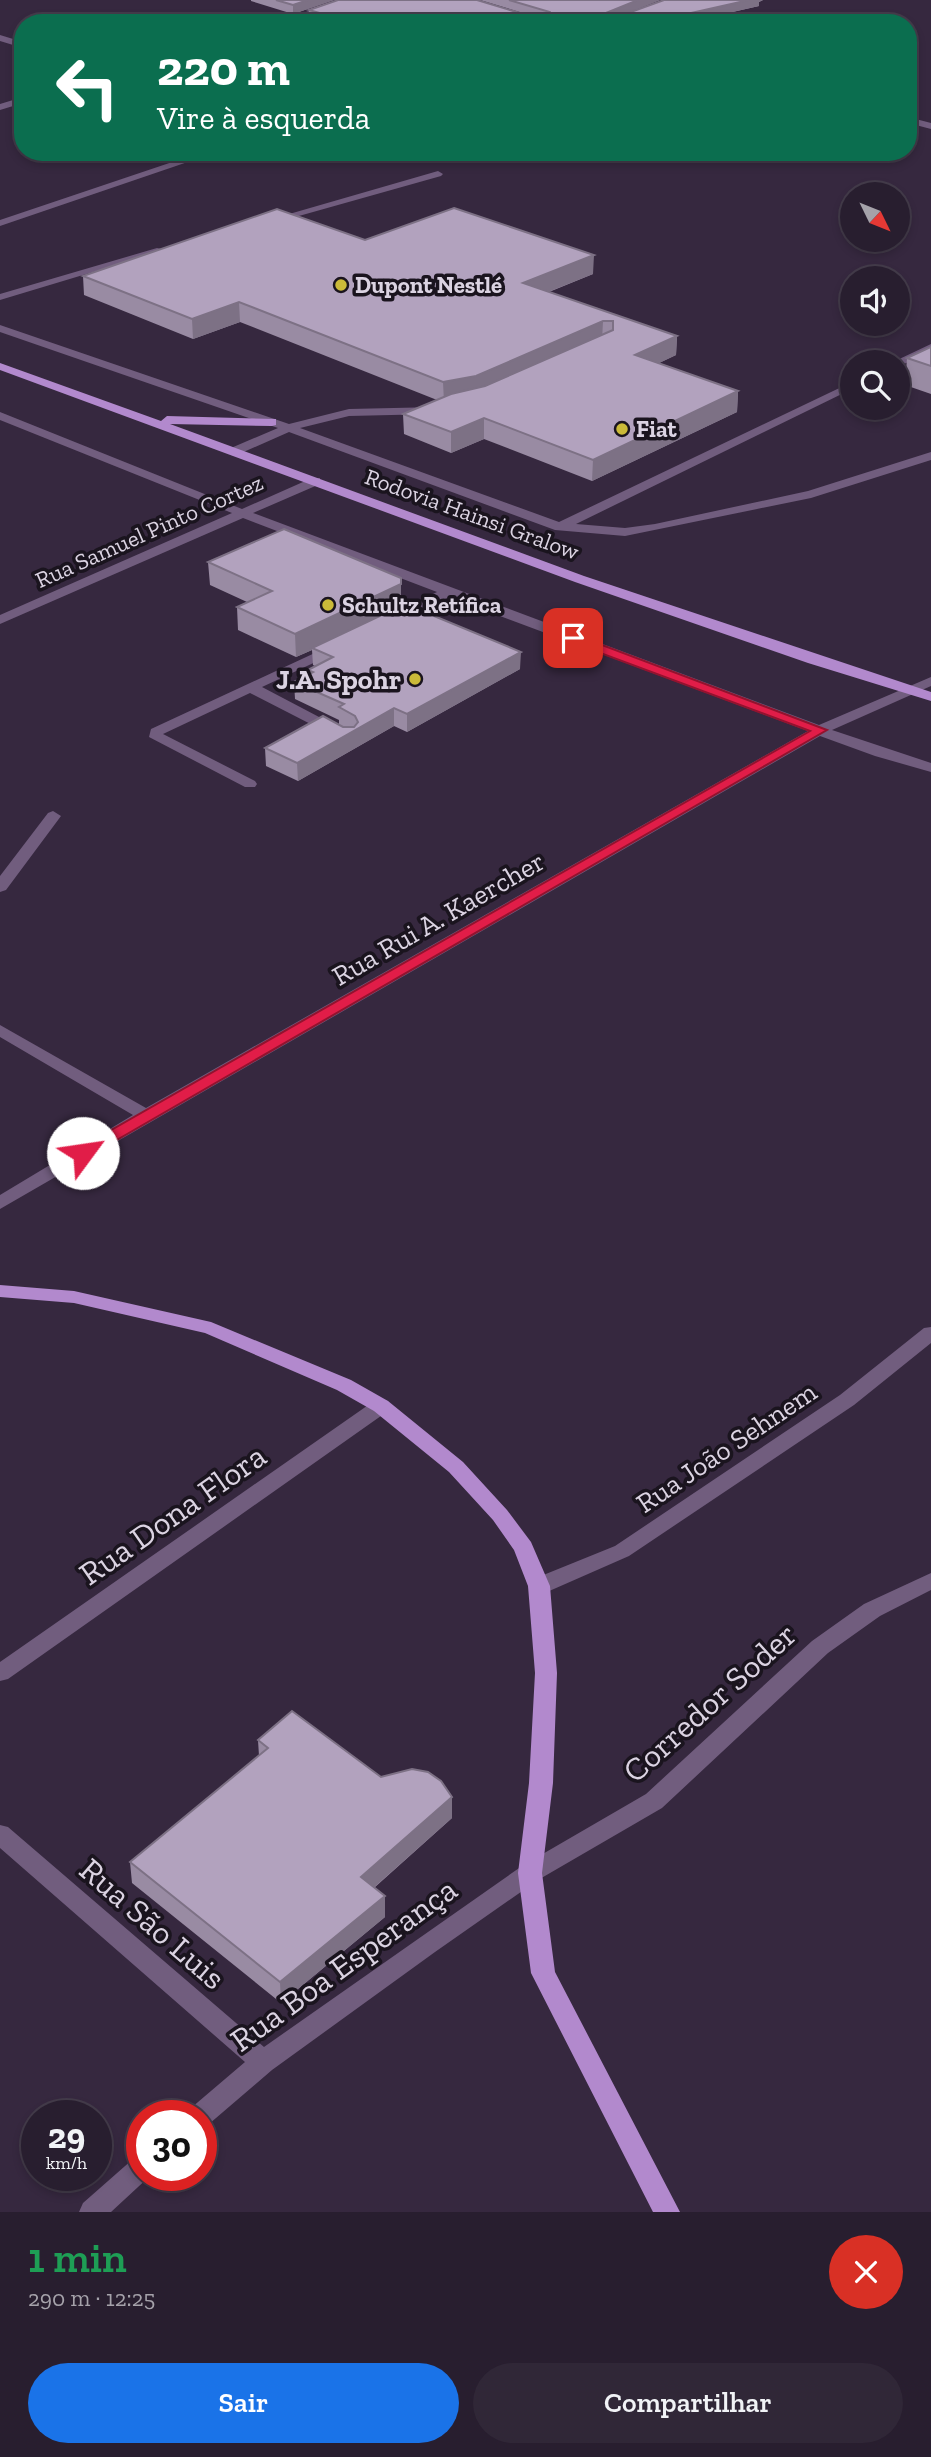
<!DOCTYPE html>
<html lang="pt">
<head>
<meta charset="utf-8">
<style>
  :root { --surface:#281e2f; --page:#302737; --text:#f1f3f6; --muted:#a5a2aa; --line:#443c4b; --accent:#1a73e8 }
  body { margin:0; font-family:"Zilla Slab",serif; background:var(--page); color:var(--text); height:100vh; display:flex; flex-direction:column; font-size:26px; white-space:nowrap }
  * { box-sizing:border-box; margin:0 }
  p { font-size:23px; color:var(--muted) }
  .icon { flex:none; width:38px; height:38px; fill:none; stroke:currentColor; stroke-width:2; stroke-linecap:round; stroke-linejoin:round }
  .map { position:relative; height:2212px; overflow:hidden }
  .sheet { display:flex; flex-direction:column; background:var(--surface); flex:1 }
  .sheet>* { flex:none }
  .hud { position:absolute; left:14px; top:14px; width:903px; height:147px; border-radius:28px; box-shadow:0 4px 10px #0003,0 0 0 2px var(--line); background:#0b6e4f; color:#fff; overflow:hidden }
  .needle { width:46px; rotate:133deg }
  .buttons { position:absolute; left:840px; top:182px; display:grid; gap:14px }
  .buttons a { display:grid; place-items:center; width:70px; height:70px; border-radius:50%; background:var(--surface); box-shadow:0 4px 10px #0003,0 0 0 2px var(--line); font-size:35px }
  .speed { position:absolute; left:21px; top:2100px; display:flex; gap:14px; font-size:35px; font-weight:700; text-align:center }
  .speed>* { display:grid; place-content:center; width:91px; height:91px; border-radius:50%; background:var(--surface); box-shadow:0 4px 10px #0003,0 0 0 2px var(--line); line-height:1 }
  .speed small { font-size:18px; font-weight:400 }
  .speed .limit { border:10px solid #d22; background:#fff; color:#111 }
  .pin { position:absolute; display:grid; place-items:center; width:60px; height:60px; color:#fff; margin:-30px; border-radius:14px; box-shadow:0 4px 10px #0006 }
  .me { position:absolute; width:77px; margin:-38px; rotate:59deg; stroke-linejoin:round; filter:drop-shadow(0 0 5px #0008) }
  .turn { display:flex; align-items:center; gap:24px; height:147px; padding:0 28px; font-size:32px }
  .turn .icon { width:91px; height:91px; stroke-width:2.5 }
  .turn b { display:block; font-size:49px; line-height:60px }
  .round { display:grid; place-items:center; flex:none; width:74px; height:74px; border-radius:37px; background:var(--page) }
  .headline { display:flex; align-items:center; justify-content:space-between; height:119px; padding:0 28px }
  h1 { font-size:42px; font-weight:600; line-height:52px; color:#1e9e55 }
  .primary-button { display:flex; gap:14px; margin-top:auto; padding:14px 28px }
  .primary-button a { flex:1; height:80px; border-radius:42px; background:var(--accent); color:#fff; font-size:28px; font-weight:600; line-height:80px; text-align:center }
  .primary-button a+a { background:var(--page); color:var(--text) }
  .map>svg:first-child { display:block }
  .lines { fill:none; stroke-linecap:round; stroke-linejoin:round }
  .minor { fill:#715d7e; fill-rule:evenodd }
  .major { fill:#b289cd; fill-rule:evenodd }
  .wall { fill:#998ba3 }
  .shaded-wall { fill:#7d7185 }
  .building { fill:#b2a2be; stroke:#7d7185; stroke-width:2 }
  .route { fill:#e11d48; stroke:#92132f; stroke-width:2 }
  .poi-dot { fill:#cbba39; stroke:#1a141e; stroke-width:2.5 }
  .labels { text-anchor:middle; stroke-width:7; stroke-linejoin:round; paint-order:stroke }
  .far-poi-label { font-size:23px; font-weight:bold; fill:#dbd3e2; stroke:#1a141e; text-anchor:start }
  .far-street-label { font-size:23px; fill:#dbd3e2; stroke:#1a141e }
  .poi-label { font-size:28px; font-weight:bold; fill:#dbd3e2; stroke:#1a141e; text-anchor:end }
  .street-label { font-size:28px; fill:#dbd3e2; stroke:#1a141e }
  .near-street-label { font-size:33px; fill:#dbd3e2; stroke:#1a141e }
</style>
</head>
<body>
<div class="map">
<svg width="931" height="2212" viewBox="0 0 931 2212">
  <rect width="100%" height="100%" fill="#36283f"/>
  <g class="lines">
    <path class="minor" d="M342 0H355L287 23H273Z
      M0 35 23 42V48L0 41Z
      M23 97V103L0 110V104Z
      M908 117 931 123V129L908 123Z
      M202 152H217L0 226V220Z
      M438 171 443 174 441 176 274 223 265 221Z
      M157 248 166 250 0 300V294Z
      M0 325 289 424 349 409 438 407 440 410 434 414 349 416 300 428 559 522 852 382V389L576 524 625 528 655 524 808 491 931 452V460L811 498 625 536 555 530 289 432 239 454H231V448L278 428 0 332Z
      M931 344V351L902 365 898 366V362H893Z
      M0 412 242 509 312 478H320V484L253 513 819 725 931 677V686L832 730 931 763V772L875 756 820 736 0 1209V1195L133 1115 0 1037V1025L146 1108 808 731 449 597 400 621H390V615L437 592 243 518 0 624V615L232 513 0 420Z
      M332 645 339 649 337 652 262 687 340 728 342 731 340 734H330L250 693 163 734 255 781 257 784 255 787H245L149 737 151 729Z
      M53 811 61 816 6 890 0 892V876L48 813Z
      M931 1327V1343L854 1405 629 1556 547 1592 539 1594 531 1592 528 1586 531 1580 615 1546 840 1395 924 1328Z
      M381 1399 388 1401 391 1406 388 1411 8 1679 0 1681V1662L374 1401Z
      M931 1573V1590L880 1616 828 1653 662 1808 538 1880 435 1952 272 2070 209 2124 201 2127V2116H187L191 2108 245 2062 0 1848V1825L8 1827 264 2047 522 1866 646 1794 812 1641 864 1604Z
      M142 2155V2175H151L111 2212H79L83 2203 133 2159Z"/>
    <path class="major" d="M0 363 161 421 167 416 276 419V425L272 426 170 424 584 576 931 692V701L808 663 575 582 0 370Z
      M0 1285 74 1291 211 1322 351 1380 388 1401 463 1462 507 1510 531 1542 550 1586 557 1673 553 1783 542 1873 555 1972 680 2212H653L531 1973 518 1873 529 1783 535 1673 528 1586 514 1550 493 1520 449 1472 374 1411 337 1390 205 1333 74 1303 0 1297Z"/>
  </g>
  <path class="wall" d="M251 0H334L293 14 251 1Z
    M480 0H660L619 16 664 0H763L759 2V6L684 23H324L309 18V10L536 17Z
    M365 240 593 274 549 292 677 336 676 355 659 363 738 391 737 412 592 481 484 439 451 453 404 434 403 414 437 400 240 322 193 339 84 295 83 276Z
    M931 347V394L905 385 907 358Z
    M208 562 401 605 520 669 407 732 394 726 298 781 266 766 265 748 339 725V720L295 699 294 682 308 675V670L315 666 313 665 312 650 296 657 238 630 237 607 247 602 210 585Z
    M258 1740 381 1777 452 1818 374 1888 385 1896V1917L281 2003 132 1883 130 1862 259 1756Z"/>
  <path class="shaded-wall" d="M308 0H334L293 14V5Z
    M638 0H660L602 23 601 15Z
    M749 0H763L759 2V6L684 23H659L660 20Z
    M594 255 593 274 523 302V283Z
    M239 302 240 322 193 339 192 319Z
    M603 321 602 341 444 402 443 382Z
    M677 336 676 355 634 375 635 355Z
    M738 391 737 412 592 481 593 460Z
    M484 418V439L451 453V432Z
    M401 578V607L312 648V650L296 657 295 634Z
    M521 652 520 669 407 732V714Z
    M394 708V726L298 781 297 763Z
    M452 1797V1818L362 1898 361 1877Z
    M385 1896V1917L281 2003 280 1982Z"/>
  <path class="building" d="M276 0H308L293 5Z
    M338 0H477L533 17 552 15 550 12 509 0H638L601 15 617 17 664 0H749L660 20 672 23H354L309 10Z
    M454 208 594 255 523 283 677 336 635 355 738 391 593 460 484 418 451 432 403 414 451 394 485 386 613 330V321H603L476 376 443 382 239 302 192 319 83 276 277 209 365 240Z
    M931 347V366L907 358Z
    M284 529 401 578V584L295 634 237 607 272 591 208 562Z
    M405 604 521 652 407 714 394 708 297 763 265 748 323 716 343 727H354L358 722 355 716 339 707 344 704 294 682 313 672 308 670 333 657 312 648Z
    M292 1711 381 1777 412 1769 428 1772 441 1781 452 1797 361 1877 385 1896 280 1982 130 1862 268 1748 258 1740Z"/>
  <path class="route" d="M573 634 827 730 89 1156H78L75 1153 78 1149 810 731 568 641 566 638Z"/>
  <g class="poi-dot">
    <circle cx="341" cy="285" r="7"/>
    <circle cx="622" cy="429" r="7"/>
    <circle cx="328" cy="605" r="7"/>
    <circle cx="415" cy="679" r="7"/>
  </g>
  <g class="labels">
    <g class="far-poi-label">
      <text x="355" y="293">Dupont Nestlé</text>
      <text x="636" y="437">Fiat</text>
      <text x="342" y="613">Schultz Retífica</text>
    </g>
    <g class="far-street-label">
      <text transform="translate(472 514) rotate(20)" y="8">Rodovia Hainsi Gralow</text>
      <text transform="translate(149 531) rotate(-24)" y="8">Rua Samuel Pinto Cortez</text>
    </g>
    <g class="poi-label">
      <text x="401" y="689">J.A. Spohr</text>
    </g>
    <g class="street-label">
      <text transform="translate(438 918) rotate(-30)" y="10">Rua Rui A. Kaercher</text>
      <text transform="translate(726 1447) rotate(-34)" y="10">Rua João Sehnem</text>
    </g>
    <g class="near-street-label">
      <text transform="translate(172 1514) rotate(-35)" y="12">Rua Dona Flora</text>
      <text transform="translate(709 1702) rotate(-42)" y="12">Corredor Soder</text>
      <text transform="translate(153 1923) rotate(41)" y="12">Rua São Luis</text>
      <text transform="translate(343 1964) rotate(-36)" y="12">Rua Boa Esperança</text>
    </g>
  </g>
</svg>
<div class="buttons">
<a><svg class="needle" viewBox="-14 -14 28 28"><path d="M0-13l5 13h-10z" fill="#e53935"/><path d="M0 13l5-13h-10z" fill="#a5a2aa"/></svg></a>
<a><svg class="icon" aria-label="sound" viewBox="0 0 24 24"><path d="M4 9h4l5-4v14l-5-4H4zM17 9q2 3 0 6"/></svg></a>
<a><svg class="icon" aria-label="search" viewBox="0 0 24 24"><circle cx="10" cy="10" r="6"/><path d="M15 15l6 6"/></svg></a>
</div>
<div class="speed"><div>29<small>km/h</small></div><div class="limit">30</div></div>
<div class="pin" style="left:573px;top:638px;background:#d93025"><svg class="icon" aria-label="arrive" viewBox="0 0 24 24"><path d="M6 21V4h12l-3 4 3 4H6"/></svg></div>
<svg class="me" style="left:83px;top:1153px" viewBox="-20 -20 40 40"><circle r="19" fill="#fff"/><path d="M0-13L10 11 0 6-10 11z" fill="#e11d48"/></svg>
<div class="hud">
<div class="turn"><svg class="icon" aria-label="left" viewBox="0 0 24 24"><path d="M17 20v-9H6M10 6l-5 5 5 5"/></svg><div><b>220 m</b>Vire à esquerda</div></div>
</div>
</div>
<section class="sheet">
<div class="headline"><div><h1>1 min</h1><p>290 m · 12:25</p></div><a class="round" style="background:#d93025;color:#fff"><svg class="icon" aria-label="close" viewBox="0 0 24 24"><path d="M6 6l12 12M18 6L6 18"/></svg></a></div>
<div class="primary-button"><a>Sair</a><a>Compartilhar</a></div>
</section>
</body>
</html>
